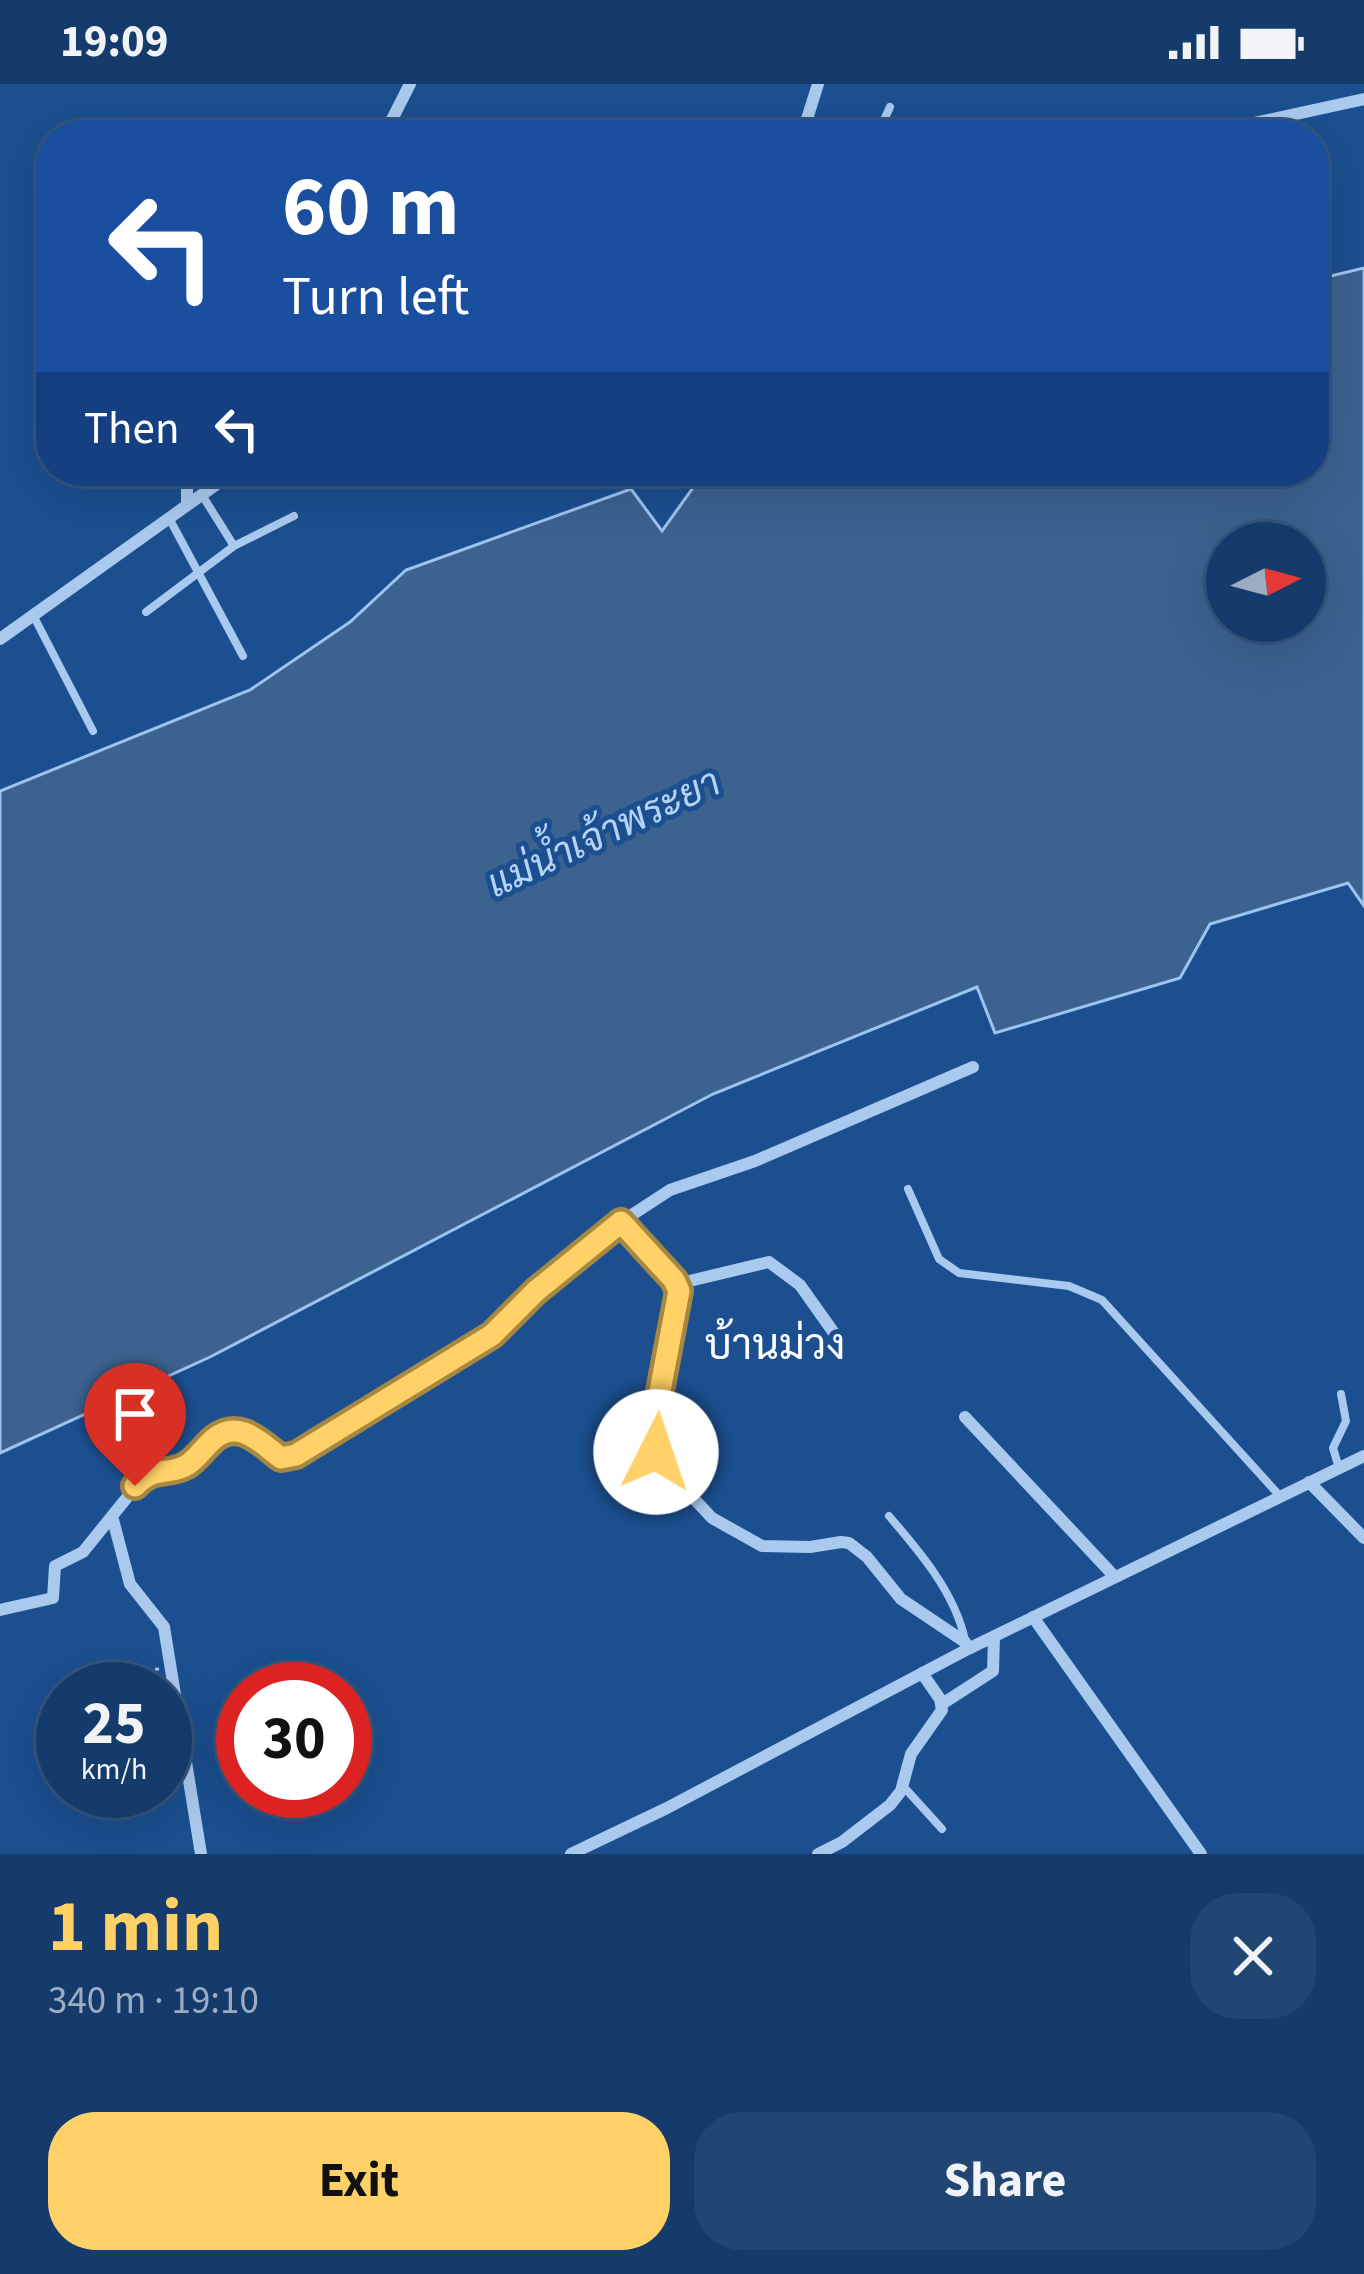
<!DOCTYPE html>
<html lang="en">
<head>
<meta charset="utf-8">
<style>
  :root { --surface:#143b6b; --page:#214673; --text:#f1f3f6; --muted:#9dadc1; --line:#33557e; --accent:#ffd166 }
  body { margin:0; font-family:"Source Sans 3",Sarabun,sans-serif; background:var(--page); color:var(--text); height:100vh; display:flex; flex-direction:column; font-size:45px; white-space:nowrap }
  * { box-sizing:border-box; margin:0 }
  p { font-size:39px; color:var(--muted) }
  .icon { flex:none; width:66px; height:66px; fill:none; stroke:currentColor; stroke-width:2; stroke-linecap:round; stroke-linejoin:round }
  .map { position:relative; height:1770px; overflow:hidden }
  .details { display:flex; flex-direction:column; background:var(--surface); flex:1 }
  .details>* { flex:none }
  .hud { position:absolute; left:36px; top:36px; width:1293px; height:366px; border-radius:48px; box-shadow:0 12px 48px #0002,0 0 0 3px var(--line); background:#1a4fa0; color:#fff; overflow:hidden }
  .needle { width:78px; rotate:84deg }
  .fabs { position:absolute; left:1206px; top:438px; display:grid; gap:24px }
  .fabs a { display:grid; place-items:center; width:120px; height:120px; border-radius:50%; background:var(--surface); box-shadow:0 12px 48px #0002,0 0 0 3px var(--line); font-size:60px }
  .speed { position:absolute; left:36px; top:1578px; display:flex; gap:24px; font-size:60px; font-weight:700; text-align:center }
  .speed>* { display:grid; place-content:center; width:156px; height:156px; border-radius:50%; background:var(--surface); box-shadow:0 12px 48px #0002,0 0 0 3px var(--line); line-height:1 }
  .speed small { font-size:30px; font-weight:400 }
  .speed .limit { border:18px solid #d22; background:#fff; color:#111 }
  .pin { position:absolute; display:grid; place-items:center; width:102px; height:102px; color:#fff; margin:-123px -51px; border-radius:50% 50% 50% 0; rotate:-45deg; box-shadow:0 0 12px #0007 }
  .pin .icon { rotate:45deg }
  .me { position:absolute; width:132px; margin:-66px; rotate:4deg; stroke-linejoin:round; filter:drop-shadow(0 0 9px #0008) }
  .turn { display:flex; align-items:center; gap:42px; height:252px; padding:0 48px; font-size:54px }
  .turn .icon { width:156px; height:156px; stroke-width:2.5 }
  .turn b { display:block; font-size:84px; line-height:102px }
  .then { display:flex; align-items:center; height:114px; padding:0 48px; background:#0003; gap:24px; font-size:45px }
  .round { display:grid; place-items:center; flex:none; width:126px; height:126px; border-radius:48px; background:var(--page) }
  .overview { display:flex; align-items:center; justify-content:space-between; height:204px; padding:0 48px }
  h1 { font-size:72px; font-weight:700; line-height:90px; color:var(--accent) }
  .button { display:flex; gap:24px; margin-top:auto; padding:24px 48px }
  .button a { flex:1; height:138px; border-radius:48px; background:var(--accent); color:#111; font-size:48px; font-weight:700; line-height:138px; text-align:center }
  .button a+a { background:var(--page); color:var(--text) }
  .status { display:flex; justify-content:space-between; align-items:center; height:84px; padding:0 60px; background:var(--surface); direction:ltr }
  .status svg { height:33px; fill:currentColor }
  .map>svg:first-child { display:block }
  .water { fill:#3c6290; stroke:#9cc4f0; stroke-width:3; fill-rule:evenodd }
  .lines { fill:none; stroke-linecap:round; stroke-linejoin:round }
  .path { stroke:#a9c9ee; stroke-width:3; stroke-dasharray:6 9; stroke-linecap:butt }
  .lane { stroke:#a9c9ee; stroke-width:8 }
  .street { stroke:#a9c9ee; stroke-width:12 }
  .route-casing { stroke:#a68842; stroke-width:30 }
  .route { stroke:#ffd166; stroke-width:21 }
  .labels { text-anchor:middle; stroke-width:10; stroke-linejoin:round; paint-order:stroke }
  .water-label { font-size:39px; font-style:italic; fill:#b5d3f5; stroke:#1b4f8f }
  .quarter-label { font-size:42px; fill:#fff; stroke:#1b4f8f }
</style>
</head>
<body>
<div class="status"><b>19:09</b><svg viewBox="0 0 49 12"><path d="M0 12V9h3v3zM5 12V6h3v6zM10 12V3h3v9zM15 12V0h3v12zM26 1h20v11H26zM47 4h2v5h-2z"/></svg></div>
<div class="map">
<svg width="1364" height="1770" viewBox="0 0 1364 1770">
  <rect width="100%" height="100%" fill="#1b4f8f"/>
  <path class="water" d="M1364 184V822L1348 799 1210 840 1180 894 995 949 977 903 713 1010 210 1273 0 1369V707L250 606 350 538 406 486 631 405 662 447 705 387H1314V196ZM1227 459H1305V537H1227Z"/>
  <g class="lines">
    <path class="path" d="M98 1580 108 1588 159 1585"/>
    <path class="lane" d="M1282 34 1285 51
      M877 51 890 23
      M202 411 234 462 294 432
      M169 434 243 572
      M146 528 234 462
      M33 531 93 647
      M908 1105 939 1175 959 1189 1069 1202 1102 1216 1279 1411
      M1339 1384 1333 1364 1346 1337 1341 1310
      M889 1432C920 1468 955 1509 965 1556
      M903 1702 942 1745"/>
    <path class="street" d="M384 51 410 0
      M802 51 818 0
      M1200 51 1364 15
      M187 419V405L193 387
      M0 555 235 387
      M621 1138 674 1196 679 1207 655 1333 656 1368 668 1387 712 1434 762 1462 810 1463 841 1458 849 1459 867 1473 901 1515 965 1558 968 1565
      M677 1200 769 1178 800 1201 834 1249
      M965 1333 1115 1493
      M1309 1398 1364 1454
      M112 1432 130 1500 164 1543 201 1770
      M0 1526 53 1514 55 1482 83 1468 146 1390 188 1380 217 1352 232 1346 244 1347 281 1374 296 1371 492 1251 536 1207 621 1138 670 1106 755 1077 973 983
      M1033 1533 1201 1770
      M942 1620 993 1587 994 1552
      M571 1770 667 1724 968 1565 1364 1372
      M818 1770 842 1758 890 1721 901 1707 911 1670 942 1626 940 1615 922 1589"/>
  </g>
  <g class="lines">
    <g class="route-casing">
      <path id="route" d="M135 1402C156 1380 166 1393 187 1381 198 1374 205 1362 215 1354 240 1335 261 1359 281 1374L296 1371 492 1251 536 1207 621 1138 674 1196 679 1207 656 1328V1368"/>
    </g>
    <use href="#route" class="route"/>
  </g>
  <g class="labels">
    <g class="water-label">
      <text transform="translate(603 748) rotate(-25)" y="14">แม่น้ำเจ้าพระยา</text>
    </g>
    <g class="quarter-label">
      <text x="775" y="1275">บ้านม่วง</text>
    </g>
  </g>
</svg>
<div class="fabs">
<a><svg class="needle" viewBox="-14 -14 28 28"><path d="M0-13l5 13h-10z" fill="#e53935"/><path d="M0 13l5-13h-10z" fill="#9dadc1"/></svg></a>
</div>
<div class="speed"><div>25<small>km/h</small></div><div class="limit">30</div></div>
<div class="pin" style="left:135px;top:1402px;background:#d93025"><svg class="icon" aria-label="arrive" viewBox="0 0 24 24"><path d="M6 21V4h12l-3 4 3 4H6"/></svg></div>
<svg class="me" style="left:656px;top:1368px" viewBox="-20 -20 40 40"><circle r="19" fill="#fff"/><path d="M0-13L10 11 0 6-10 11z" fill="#ffd166"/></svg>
<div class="hud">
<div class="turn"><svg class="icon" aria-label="left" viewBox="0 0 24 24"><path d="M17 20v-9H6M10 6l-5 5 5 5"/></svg><div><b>60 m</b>Turn left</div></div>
<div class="then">Then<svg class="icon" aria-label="left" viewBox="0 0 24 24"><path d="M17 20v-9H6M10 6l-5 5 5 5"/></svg></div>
</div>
</div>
<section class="details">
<div class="overview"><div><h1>1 min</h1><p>340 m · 19:10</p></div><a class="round"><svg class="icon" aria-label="close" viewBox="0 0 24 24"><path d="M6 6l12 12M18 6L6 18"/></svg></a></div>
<div class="button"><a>Exit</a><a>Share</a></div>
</section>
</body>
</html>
